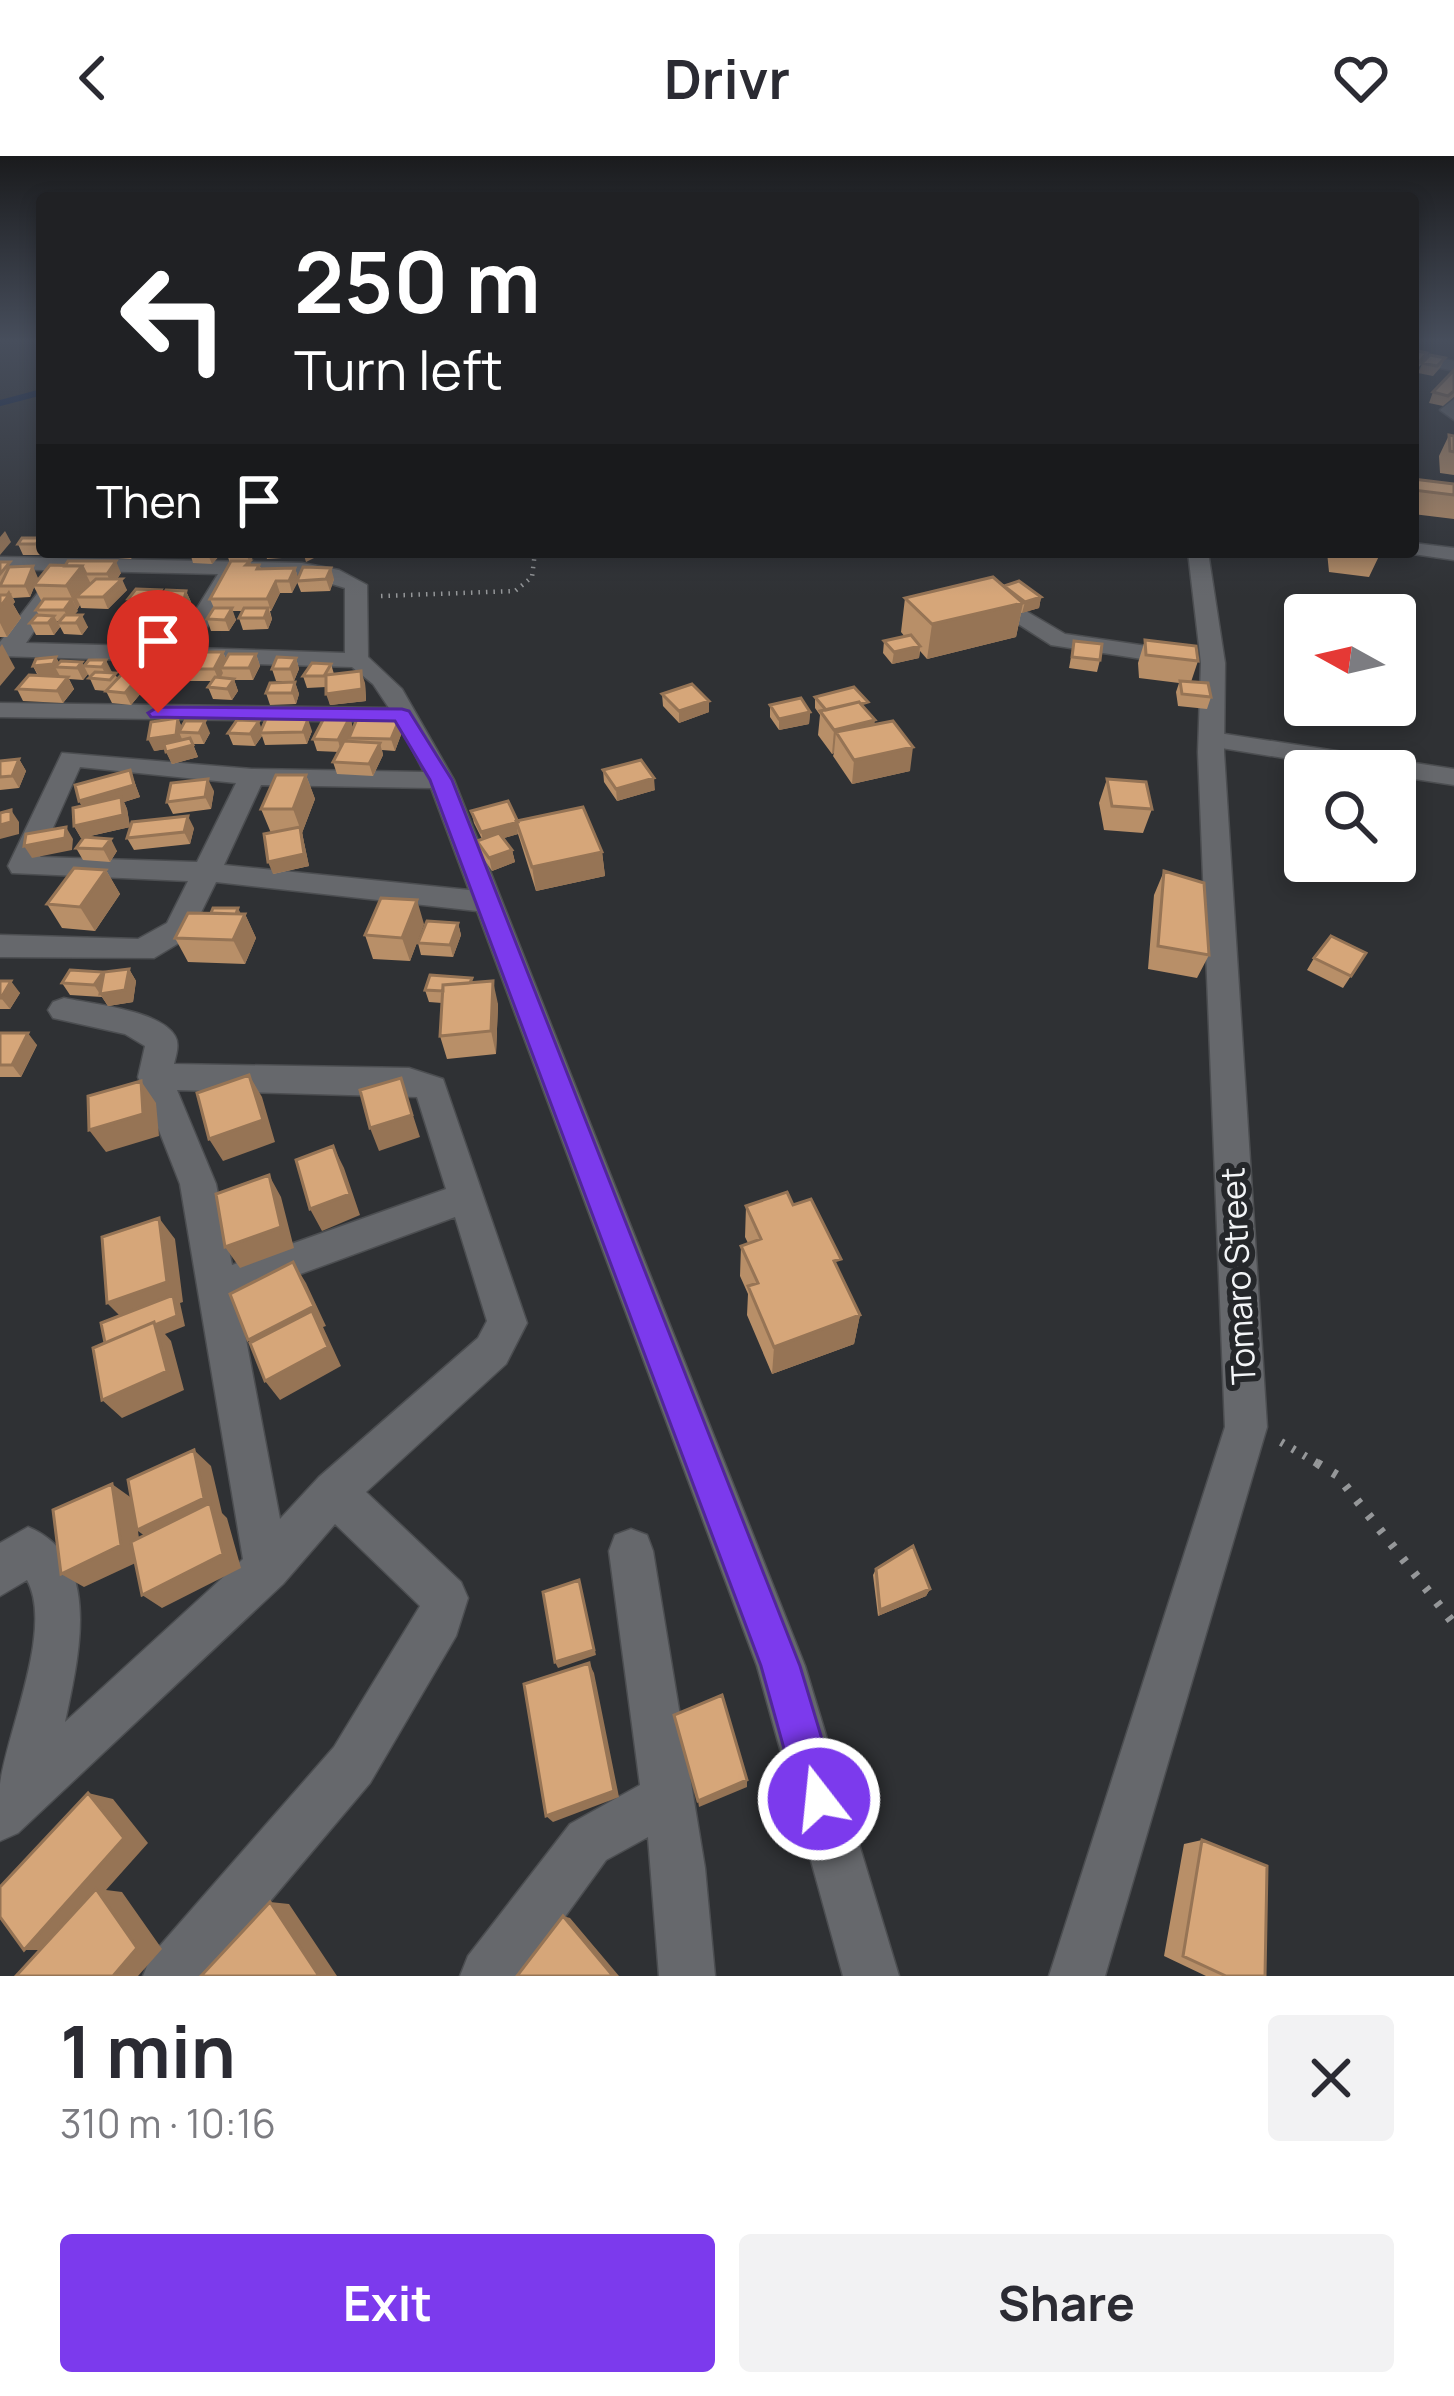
<!DOCTYPE html>
<html lang="en">
<head>
<meta charset="utf-8">
<style>
  :root { --surface:#fff; --page:#f2f2f3; --text:#2b2b33; --muted:#7c7c81; --accent:#7c3aed }
  body { margin:0; font-family:Manrope,sans-serif; background:var(--page); color:var(--text); height:100vh; display:flex; flex-direction:column; font-size:45px; white-space:nowrap }
  * { box-sizing:border-box; margin:0 }
  p { font-size:39px; color:var(--muted) }
  .icon { flex:none; width:66px; height:66px; fill:none; stroke:currentColor; stroke-width:2; stroke-linecap:round; stroke-linejoin:round }
  .map { position:relative; height:1820px; overflow:hidden }
  .sheet { display:flex; flex-direction:column; background:var(--surface); flex:1 }
  .sheet>* { flex:none }
  .guide { position:absolute; left:36px; top:36px; width:1383px; height:366px; border-radius:12px; box-shadow:0 6px 18px #0003; background:#202124; color:#fff; overflow:hidden }
  .needle { width:78px; rotate:278deg }
  .tools { position:absolute; left:1284px; top:438px; display:grid; gap:24px }
  .tools a { display:grid; place-items:center; width:132px; height:132px; border-radius:12px; background:var(--surface); box-shadow:0 6px 18px #0003; font-size:60px }
  .pin { position:absolute; display:grid; place-items:center; width:102px; height:102px; color:#fff; margin:-123px -51px; border-radius:50% 50% 50% 0; rotate:-45deg; box-shadow:0 0 12px #0007 }
  .pin .icon { rotate:45deg }
  .me { position:absolute; width:132px; margin:-66px; rotate:344deg; stroke-linejoin:round; filter:drop-shadow(0 0 9px #0008) }
  .turn { display:flex; align-items:center; gap:42px; height:252px; padding:0 60px; font-size:54px }
  .turn .icon { width:156px; height:156px; stroke-width:2.5 }
  .turn b { display:block; font-size:84px; line-height:102px }
  .then { display:flex; align-items:center; height:114px; padding:0 60px; background:#0003; gap:24px; font-size:45px }
  .round { display:grid; place-items:center; flex:none; width:126px; height:126px; border-radius:12px; background:var(--page) }
  .overview { display:flex; align-items:center; justify-content:space-between; height:204px; padding:0 60px }
  h1 { font-size:72px; font-weight:700; line-height:90px }
  .cta { display:flex; gap:24px; margin-top:auto; padding:24px 60px }
  .cta a { flex:1; height:138px; border-radius:12px; background:var(--accent); color:#fff; font-size:48px; font-weight:700; line-height:138px; text-align:center }
  .cta a+a { background:var(--page); color:var(--text) }
  header { display:flex; justify-content:space-between; align-items:center; height:156px; padding:0 60px; background:var(--surface); font-size:54px; font-weight:700 }
  .map>svg:first-child { display:block }
  .lines { fill:none; stroke-linecap:round; stroke-linejoin:round }
  .stream { stroke:#081e48; stroke-width:6 }
  .minor-casing { stroke:#4c4e51; stroke-width:3 }
  .tertiary-casing { stroke:#4c4e51; stroke-width:3 }
  .path-far2 { stroke:#959799; stroke-width:4.5; stroke-dasharray:1.5 6; stroke-linecap:butt }
  .path-far1 { stroke:#959799; stroke-width:8; stroke-dasharray:3 10; stroke-linecap:butt }
  .path { stroke:#959799; stroke-width:9; stroke-dasharray:4.5 14; stroke-linecap:butt }
  .minor { fill:#66686c; fill-rule:evenodd }
  .tertiary { fill:#66686c; fill-rule:evenodd }
  .wall { fill:#b88f68 }
  .shaded-wall { fill:#967455 }
  .building { fill:#d6a679; stroke:#967455; stroke-width:3 }
  .route { fill:#7c3aed; stroke:#51269a; stroke-width:3 }
  .labels { text-anchor:middle; stroke-width:12; stroke-linejoin:round; paint-order:stroke }
  .street-label { font-size:33px; fill:#f3f5f7; stroke:#25272a }
</style>
</head>
<body>
<header><svg class="icon" aria-label="back" viewBox="0 0 24 24"><path d="M15 5l-7 7 7 7"/></svg>Drivr<svg class="icon" aria-label="heart" viewBox="0 0 24 24"><path d="M12 20l-8-8c-3-5 5-10 8-4 3-6 11-1 8 4z"/></svg></header>
<div class="map">
<svg width="1454" height="1820" viewBox="0 0 1454 1820">
  <rect width="100%" height="100%" fill="#2f3134"/>
  <g class="lines">
    <path class="stream" d="M0 247 42 236"/>
    <g class="minor-casing">
      <path id="minor" d="M1413 196 1454 205V215L1413 206Z
        M1454 243V264L1440 254Z
        M1413 387 1454 392V404L1406 397 1413 396Z
        M0 401 302 407 339 414 367 429 368 501 402 533 454 624 805 1510 899 1820H843L757 1510 477 755 216 726 189 781 154 802 0 801V779L138 783 167 767 188 725 12 717 8 710 62 597 252 613 424 616 398 566 0 561V547L389 552 373 528 352 511 0 500V486L53 417 71 421 26 487 173 491 218 418 0 413ZM238 418 302 419 345 432V497L195 492ZM80 611 236 627 197 706 40 701ZM261 629 431 632 469 734 224 709Z
        M1009 445 1065 478 1181 495 1193 502 1181 509 1051 489 1001 457V447Z
        M1212 576 1454 613V629L1395 620V615H1364L1203 589 1199 584 1203 579Z
        M64 842C91 848 160 854 175 880 180 888 176 899 174 908L409 912 443 923 527 1167 506 1208 366 1336 461 1426 468 1442 456 1480 370 1627 207 1820H143L151 1800 334 1591 420 1450 335 1368 283 1428 18 1677 0 1685C0 1666 0 1646 0 1628 7 1575 54 1472 27 1424L0 1440V1387L28 1371C104 1402 78 1503 65 1566L243 1403 180 1028 138 921 145 890 125 878 53 862 48 854 53 846ZM177 934 417 941 446 1033 232 1109 216 1028ZM455 1061 487 1165 478 1182 319 1321 280 1363 238 1141Z
        M631 1373 647 1379 653 1395 705 1712 715 1820H659L648 1681 606 1704 522 1820H460L468 1800 570 1668 640 1629 609 1395 615 1379Z"/>
    </g>
    <g class="tertiary-casing">
      <path id="tertiary" d="M1188 396H1208L1225 507 1224 596 1267 1271 1105 1820H1049L1225 1271 1198 596 1201 507Z"/>
    </g>
    <path class="path-far2" d="M381 440 515 435 532 421 535 396"/>
    <path class="path-far1" d="M1281 1286 1322 1310"/>
    <path class="path" d="M1317 1307 1337 1319 1454 1468"/>
    <use href="#minor" class="minor"/>
    <use href="#tertiary" class="tertiary"/>
  </g>
  <path class="wall" d="M1413 194 1423 206 1445 202 1440 212 1433 220 1418 217 1422 208 1413 216Z
    M1454 214V241L1443 250 1429 247 1433 236Z
    M1449 279 1454 280V319L1440 317 1439 300Z
    M1413 323 1454 328V363L1413 358Z
    M41 382 42 399H23L18 388Z
    M108 396H136L131 403 118 402 116 397Z
    M157 396H219L220 399 212 408 193 407 191 400 159 401Z
    M226 396H256L250 406 251 409H259L261 412H295L298 422 334 423 330 435 301 436 297 426 292 437H280L271 455H270L272 463 268 473 243 474 239 462 242 455H232L236 464 229 475H211L207 463 214 452 210 443 230 407Z
    M265 396H285L282 402 267 403Z
    M1001 396H1029L1028 401 1001 399Z
    M1327 396H1379L1380 398 1369 421 1329 416Z
    M0 406 38 422 37 426 50 409 121 417 117 423 127 434 108 453 81 452 80 449 74 459 88 471 82 479 64 478 58 467 60 465H57L60 471 54 479H36L30 467 39 459 36 454 42 446 34 431 30 441 13 442 15 446 13 448 21 462 7 481H0Z
    M1004 430 1041 441 1039 452 1021 457 1016 481 927 503 920 495 919 502 892 508 883 497 884 485 905 481 901 476 905 442Z
    M186 435 191 446 187 460 181 459 182 463 178 479 147 478 142 467 148 456 133 455 128 443Z
    M1145 484 1198 505 1191 526 1211 541 1207 553 1178 550 1176 536 1179 527 1139 522 1138 507Z
    M1074 485 1100 504 1097 516 1069 512Z
    M223 496 226 503 256 498 260 510 253 524H234L238 535 232 544 213 543 208 531 213 525H179L175 515 170 523H142L146 531 131 549 112 547 106 535 95 534 88 518 83 524 69 523 74 533 63 547 23 545 17 533 38 520 33 510 56 501 59 507 84 510 89 504 112 516 118 522 139 519 136 511 176 509Z
    M296 502 299 513 294 525H276L272 513Z
    M331 508 334 518 365 527 366 545 330 549 326 531 307 532 303 520Z
    M295 526 299 538 296 548 270 549 266 537Z
    M662 538 709 545V556L679 567 663 550Z
    M815 541 867 555 874 568 910 615 852 628 833 600 834 597 832 598 818 579 820 559 815 552Z
    M770 549 810 556 809 568 779 574 770 561Z
    M350 561 353 573 402 576 395 595 382 594 383 599 373 620 337 618 333 606 339 596 317 595 313 583Z
    M178 562 182 572 210 577 204 588H193L198 601 172 608 165 593 154 595Z
    M262 573 312 575 307 588 265 589 262 580 255 590 233 589 228 577Z
    M19 603 26 615 19 632 0 634V605Z
    M130 614 140 641 124 646 127 653 130 671 86 681 117 695 110 706 83 704 76 692 83 682H81L74 670 82 650 79 645Z
    M603 614 655 634 617 645 604 626Z
    M306 619 315 643 302 677 309 710 273 718 271 677 261 653Z
    M1107 623 1152 653 1143 677 1104 674 1099 647Z
    M214 635 211 653 173 658 167 646Z
    M471 655 518 665 602 696 605 720 536 735 518 678 504 682 512 694 515 706 492 715 480 697 477 685 482 683 474 667Z
    M194 672 190 688 134 694 127 682Z
    M106 714 120 738 95 775 62 772 47 748Z
    M1164 715 1209 799 1197 822 1148 813 1154 739Z
    M241 758H245L256 782 245 808 188 806 175 782Z
    M458 767 461 779 453 801 421 799 418 787Z
    M424 768 410 805 373 803 365 779Z
    M1366 797 1343 832 1307 814 1314 802Z
    M129 813 136 825 133 846 108 850 102 841 70 839 62 827Z
    M0 825 20 837 10 853H0Z
    M473 826 498 848 496 898 447 903 440 880 442 847 429 846 425 834Z
    M0 877 37 889 21 921H0Z
    M793 1049 860 1159 854 1188 772 1218 747 1159 748 1138 740 1120 741 1090 748 1087 745 1081 746 1050Z
    M876 1413 930 1433 926 1440 878 1460 873 1419Z
    M1202 1684 1265 1820H1206L1164 1800 1184 1688Z"/>
  <path class="shaded-wall" d="M5 375 11 386 0 399V381Z
    M41 382 42 396H44L42 399 36 388Z
    M207 396H219L220 399 212 408Z
    M246 396H256L250 406 254 417 246 409 249 406Z
    M303 396H319L318 400 306 406Z
    M116 405 121 417 112 430 107 418Z
    M33 410 38 422 30 441 25 430Z
    M82 410 93 432 76 441 80 449 77 453 66 430Z
    M295 412 299 424 292 437 289 425Z
    M331 412 334 423 330 435 326 423Z
    M122 423 127 434 108 453 103 441Z
    M276 425 280 437 271 455 267 443Z
    M9 434 15 446 13 448 21 462 7 481 0 467V447Z
    M161 434 166 446H159L162 452 158 457 153 445Z
    M186 435 191 446 187 460 183 448Z
    M1041 441 1039 452 1022 457 1025 446Z
    M72 443 78 455 69 465 64 454Z
    M1023 447 1016 481 927 503 932 468Z
    M178 451 182 463 178 479 173 467Z
    M232 452 236 464 229 475 225 464Z
    M268 452 272 463 268 473 264 462Z
    M82 459 88 471 82 479 76 467Z
    M54 460 60 471 54 479 48 467Z
    M2 488 15 512 0 530V491Z
    M920 490 919 502 892 508 894 496Z
    M223 496 228 508 221 512 223 517 219 525 214 513Z
    M256 498 260 510 253 524 249 512Z
    M172 500 177 512 173 513 175 515 170 523 165 512Z
    M56 501 61 511H55L60 520 40 522 33 510Z
    M296 502 299 513 294 525 290 513Z
    M106 504 112 516 107 522 102 511Z
    M82 506 88 518 83 524 77 512Z
    M361 515 365 527 366 545 330 549 326 538Z
    M140 519 146 531 131 549 125 537Z
    M68 521 74 533 63 547 57 535Z
    M234 523 238 535 232 544 227 533Z
    M295 526 299 538 296 548 292 537Z
    M709 545V556L679 567V555Z
    M810 556 809 568 779 574V563Z
    M350 561 353 573 341 596 338 584Z
    M178 562 183 574 179 576 182 583 181 591 154 595 148 583Z
    M308 563 312 575 307 588 303 576Z
    M399 564 402 576 395 595 391 583Z
    M875 564 872 588 836 576 834 597 832 598 834 574Z
    M205 565 210 577 204 588 199 577Z
    M259 565 263 577H260L262 580 255 590 250 578Z
    M380 587 383 599 373 620 369 608Z
    M193 589 198 601 172 608 166 596Z
    M913 591 910 615 852 628 854 604Z
    M19 603 26 615 19 632 12 620Z
    M130 614 140 641 124 646 127 653 130 671 81 682 74 670 86 657 79 645Z
    M306 619 315 643 302 677 309 710 273 718 268 706 300 672 293 653Z
    M654 622 655 634 617 645 616 633Z
    M208 623 214 635 211 653 205 641Z
    M11 654 19 666V678L0 683V669Z
    M188 660 194 672 190 688 184 676Z
    M516 666 518 678 484 688 481 676Z
    M66 671 73 683 72 694 32 702 24 690Z
    M111 683 117 695 110 706 103 693Z
    M512 694 515 706 492 715 489 702Z
    M602 696 605 720 536 735 532 711Z
    M106 714 120 738 95 775 80 751Z
    M417 744 424 768 410 805 402 782Z
    M238 752 243 762 245 758 256 782 245 808 233 784V765Z
    M458 767 461 779 453 801 450 789Z
    M129 813 136 825 133 846 108 850 94 829 103 816Z
    M11 825 20 837 10 853 1 842Z
    M493 825 498 848 496 898 491 875Z
    M28 877 37 889 21 921 12 909Z
    M249 919 262 941 275 986 223 1005 209 983Z
    M401 922 420 981 379 995 370 972Z
    M141 925 156 947 159 980 106 996 89 974Z
    M333 990 344 1012 360 1059 322 1075 310 1053Z
    M269 1019 281 1041 294 1092 240 1112 225 1091Z
    M159 1062 175 1083 183 1146 180 1147 185 1170 165 1178 171 1185 184 1234 122 1262 102 1244 126 1166 107 1147Z
    M293 1106 306 1127 326 1170 323 1171 341 1210 280 1244 265 1225 263 1203 248 1184Z
    M860 1159 854 1188 772 1218 774 1191Z
    M194 1294 211 1310 222 1357 227 1362 241 1412 162 1452 142 1439 157 1389 138 1375 142 1404 84 1431 61 1418 112 1328 133 1343Z
    M579 1424 596 1499 558 1512 555 1506Z
    M930 1433 926 1440 878 1460 880 1454Z
    M589 1507 594 1517 619 1641 553 1666 546 1660Z
    M747 1624V1631L699 1651 698 1645Z
    M88 1637 113 1643 148 1687 106 1734 122 1736 162 1793 138 1820H113L53 1794H24Z
    M270 1746 289 1748 337 1820H319Z
    M563 1760 570 1762 619 1820H613Z"/>
  <path class="building" d="M1413 194 1427 197 1418 207 1413 205Z
    M1430 199 1445 202 1437 210 1422 207Z
    M1454 214V235L1448 240 1433 236Z
    M1449 279 1454 280V296L1450 295Z
    M1413 323 1454 328V339L1413 334Z
    M22 382H41L36 388H18Z
    M68 405H116L107 418H86L82 410H65Z
    M231 405H250L246 409H259L257 413 295 412 289 425H276L267 443H210Z
    M0 406H10L0 418Z
    M50 409 82 410 66 430 34 429Z
    M33 410 25 430H0L9 411Z
    M303 411 331 412 326 423 297 425Z
    M993 421 1023 447 932 468 905 442Z
    M96 423H122L103 441H76Z
    M1019 425 1041 441 1025 446 1004 430Z
    M136 433 161 434 153 445 128 443Z
    M166 434 186 435 183 448 159 446Z
    M0 439H9L0 451Z
    M44 443H72L64 454H36Z
    M178 451 173 467H142L149 456Z
    M214 452H232L225 464 207 463Z
    M244 452H268L264 462H239Z
    M37 459 54 460 48 467H30Z
    M65 459H82L76 467H58Z
    M911 479 920 490 894 496 884 485Z
    M1145 484 1196 490 1198 505 1146 499Z
    M1074 485 1102 488 1100 504 1072 501Z
    M184 496H223L214 513H173Z
    M229 498H256L249 512H221Z
    M143 500H172L165 512 136 511Z
    M56 501 53 508 33 510 36 503Z
    M277 501 296 502 290 513H272Z
    M89 504H106L102 511 84 510Z
    M61 505 82 506 77 512 55 511Z
    M312 507 331 508 324 520H303Z
    M361 515 362 533 326 538V519Z
    M95 516 116 517 110 524 89 522Z
    M122 518 140 519 125 537 106 535Z
    M29 519 68 521 57 535 17 533Z
    M215 521 234 523 227 533 208 531Z
    M1180 525 1208 527 1211 541 1182 538Z
    M295 526 292 537H266L270 527Z
    M692 528 709 545 679 555 662 538Z
    M854 531 868 546 861 548 859 546 826 554 815 541Z
    M801 542 810 556 779 563 770 549Z
    M859 546 875 564 834 574 820 555Z
    M325 560 350 561 338 584 313 583Z
    M178 562 176 579 148 583 151 566Z
    M266 563H308L303 576 260 577Z
    M357 563 399 564 391 583 349 582Z
    M237 564 259 565 250 578 228 577Z
    M185 565H205L199 577 179 576Z
    M893 565 913 591 854 604 836 576Z
    M190 582 193 589 166 596 164 588Z
    M344 585 380 587 369 608 333 606Z
    M19 603 12 620 0 621V605Z
    M641 604 654 622 616 633 603 614Z
    M1344 606 1376 611 1377 615H1345Z
    M130 614 134 629 79 645 75 629Z
    M276 619H306L293 653H261Z
    M208 623 205 641 167 646 171 627Z
    M1107 623 1146 626 1152 653 1112 650Z
    M121 641 123 659 74 670 73 652Z
    M508 645 518 666 481 676 471 655Z
    M583 651 602 696 532 711 516 665Z
    M11 654V666L0 669V657Z
    M188 660 184 676 127 682 132 666Z
    M66 671 65 682 24 690 26 678Z
    M300 671 304 698 268 706 264 678Z
    M499 677 512 694 489 702 477 685Z
    M84 681 111 683 103 693 76 692Z
    M74 712 106 714 80 751 47 748Z
    M1164 715 1204 727 1209 799 1158 790Z
    M381 742 417 744 402 782 365 779Z
    M213 752H238L236 758 211 757Z
    M188 757 245 758 233 784 175 782Z
    M427 765 458 767 450 789 418 787Z
    M1331 780 1366 797 1351 820 1314 802Z
    M129 813 125 834 100 838 104 816Z
    M70 814 103 816 94 829 62 827Z
    M430 819 472 822 470 827 443 829V835L425 834Z
    M0 825H11L1 842H0Z
    M493 825 491 875 440 880 443 829Z
    M0 877H28L12 909H0Z
    M249 919 263 964 209 983 197 937Z
    M401 922 412 959 370 972 360 934Z
    M141 925 143 958 89 974 88 940Z
    M333 990 350 1038 310 1053 296 1004Z
    M269 1019 281 1071 225 1091 216 1038Z
    M787 1036 793 1049 811 1043 841 1103 834 1105 860 1159 774 1191 748 1130 758 1127 741 1090 761 1083 746 1050Z
    M159 1062 167 1126 107 1147 102 1081Z
    M293 1106 314 1150 248 1184 230 1138Z
    M173 1139 177 1160 155 1169 154 1166 105 1187 101 1167Z
    M312 1155 328 1191 265 1225 250 1187Z
    M154 1166 167 1215 102 1244 93 1192Z
    M194 1294 204 1342 137 1374 128 1324Z
    M112 1328 121 1389 61 1418 53 1354Z
    M210 1347 223 1398 142 1439 131 1386Z
    M913 1390 930 1433 880 1454 876 1413Z
    M579 1424 594 1494 555 1506 543 1436Z
    M589 1507 614 1635 546 1660 524 1528Z
    M722 1539 747 1624 698 1645 674 1559Z
    M88 1637 124 1682 24 1794 0 1761V1731Z
    M1202 1684 1267 1710 1265 1820H1226L1183 1800Z
    M96 1733 137 1792 113 1820H16Z
    M270 1746 319 1820H201Z
    M563 1760 613 1820H517Z"/>
  <linearGradient id="sky" x2="0" y2="1"><stop stop-color="#1a1b1d"/><stop offset="0.42" stop-color="#474e5c"/><stop offset="1" stop-color="#474e5c" stop-opacity="0"/></linearGradient>
  <rect width="1454" height="440" fill="url(#sky)"/>
  <path class="route" d="M158 551 402 553 409 555 452 624 800 1510 840 1643 834 1658 819 1664 804 1658 798 1643 761 1510 430 624 395 565 151 561 148 557Z"/>
  <g class="labels">
    <g class="street-label">
      <text transform="translate(1238 1120) rotate(-93)" y="12">Tomaro Street</text>
    </g>
  </g>
</svg>
<div class="tools">
<a><svg class="needle" viewBox="-14 -14 28 28"><path d="M0-13l5 13h-10z" fill="#e53935"/><path d="M0 13l5-13h-10z" fill="#7c7c81"/></svg></a>
<a><svg class="icon" aria-label="search" viewBox="0 0 24 24"><circle cx="10" cy="10" r="6"/><path d="M15 15l6 6"/></svg></a>
</div>
<div class="pin" style="left:158px;top:557px;background:#d93025"><svg class="icon" aria-label="arrive" viewBox="0 0 24 24"><path d="M6 21V4h12l-3 4 3 4H6"/></svg></div>
<svg class="me" style="left:819px;top:1643px" viewBox="-20 -20 40 40"><circle r="17" fill="#7c3aed" stroke="#fff" stroke-width="3"/><path d="M0-11L8 9 0 5-8 9z" fill="#fff"/></svg>
<div class="guide">
<div class="turn"><svg class="icon" aria-label="left" viewBox="0 0 24 24"><path d="M17 20v-9H6M10 6l-5 5 5 5"/></svg><div><b>250 m</b>Turn left</div></div>
<div class="then">Then<svg class="icon" aria-label="arrive" viewBox="0 0 24 24"><path d="M6 21V4h12l-3 4 3 4H6"/></svg></div>
</div>
</div>
<section class="sheet">
<div class="overview"><div><h1>1 min</h1><p>310 m · 10:16</p></div><a class="round"><svg class="icon" aria-label="close" viewBox="0 0 24 24"><path d="M6 6l12 12M18 6L6 18"/></svg></a></div>
<div class="cta"><a>Exit</a><a>Share</a></div>
</section>
</body>
</html>
